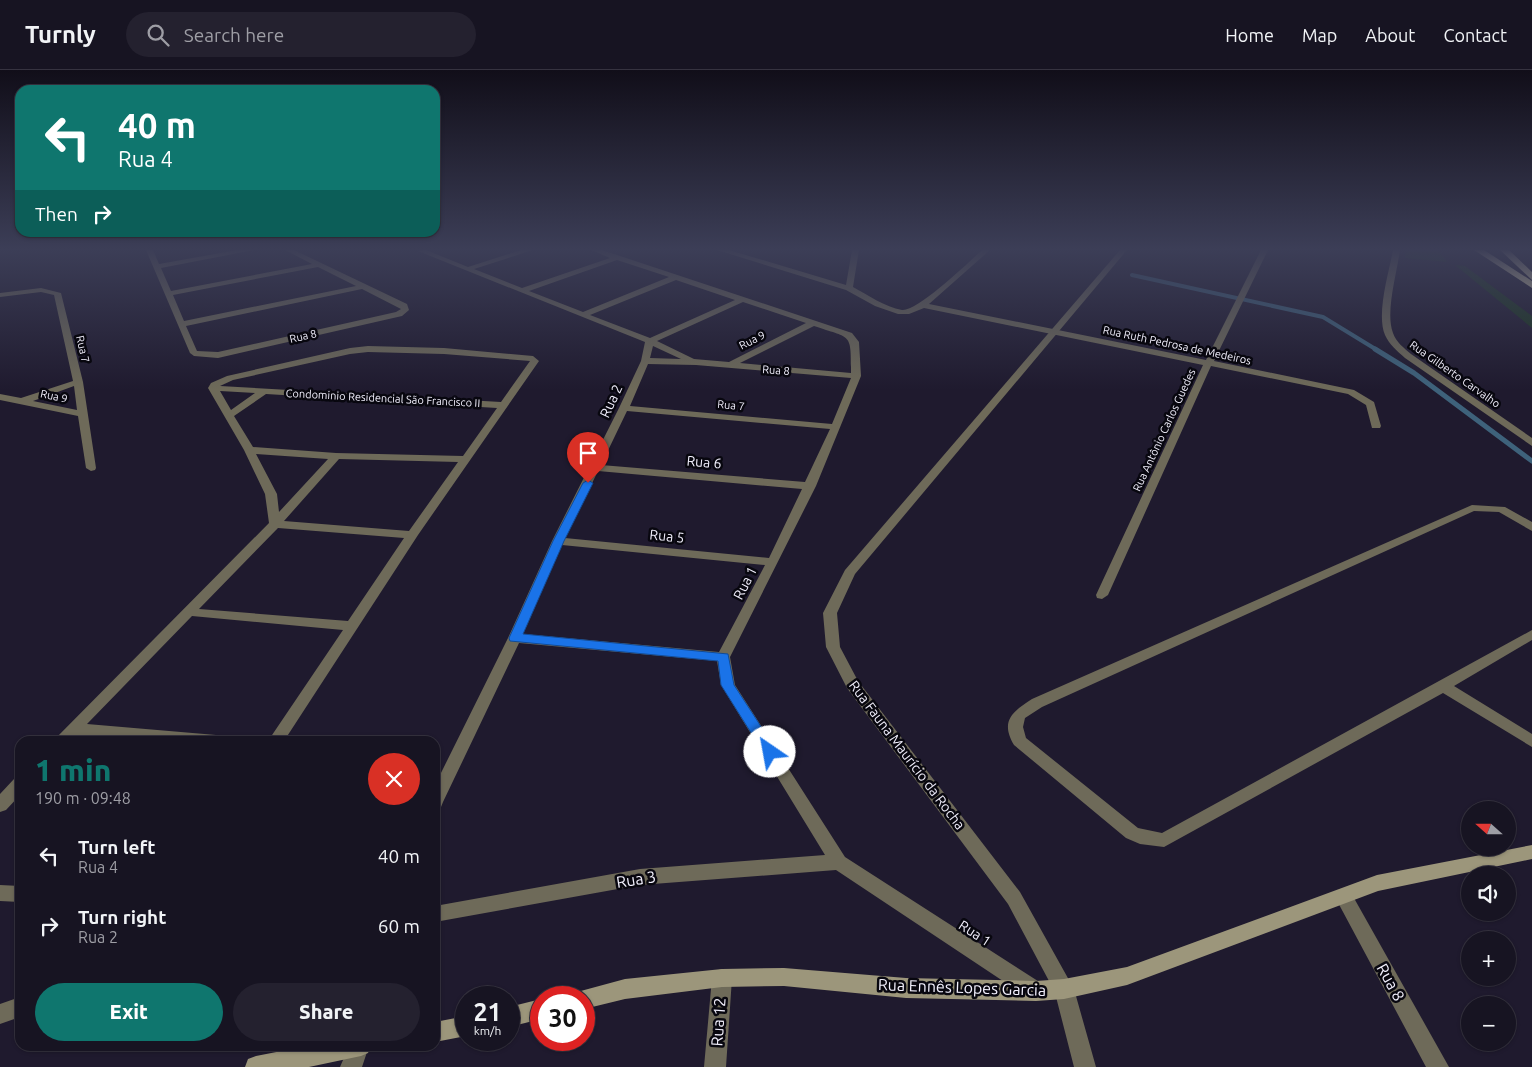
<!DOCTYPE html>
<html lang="en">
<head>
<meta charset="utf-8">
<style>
  :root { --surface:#171422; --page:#24212f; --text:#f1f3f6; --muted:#9e9ea5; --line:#363340; --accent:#0f766e }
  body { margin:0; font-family:Ubuntu,sans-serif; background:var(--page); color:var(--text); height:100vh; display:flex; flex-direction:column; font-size:19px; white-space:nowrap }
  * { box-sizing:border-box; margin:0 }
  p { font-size:16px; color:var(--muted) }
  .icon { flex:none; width:28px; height:28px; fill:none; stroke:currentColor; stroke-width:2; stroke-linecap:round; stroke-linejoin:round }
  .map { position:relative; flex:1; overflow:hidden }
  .sheet { position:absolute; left:15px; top:666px; width:425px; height:315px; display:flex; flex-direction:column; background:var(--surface); border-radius:15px; box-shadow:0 1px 4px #0004,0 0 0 1px var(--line) }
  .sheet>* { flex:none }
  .hud { position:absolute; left:15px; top:15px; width:425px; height:152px; border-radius:15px; box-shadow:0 1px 4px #0004,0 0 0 1px var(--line); background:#0f766e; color:#fff; overflow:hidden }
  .needle { width:32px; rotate:291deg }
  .tools { position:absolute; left:1461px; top:731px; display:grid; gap:10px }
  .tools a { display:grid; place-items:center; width:55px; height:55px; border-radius:50%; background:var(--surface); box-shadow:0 1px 4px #0004,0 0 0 1px var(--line); font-size:25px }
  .speed { position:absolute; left:455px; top:916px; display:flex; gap:10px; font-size:25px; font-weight:700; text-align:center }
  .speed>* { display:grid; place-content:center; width:65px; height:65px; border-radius:50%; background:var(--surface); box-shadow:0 1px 4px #0004,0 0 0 1px var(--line); line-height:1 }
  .speed small { font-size:12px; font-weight:400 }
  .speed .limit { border:8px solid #d22; background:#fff; color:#111 }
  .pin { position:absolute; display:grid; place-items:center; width:42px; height:42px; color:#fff; margin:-51px -21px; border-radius:50% 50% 50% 0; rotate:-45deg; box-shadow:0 0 5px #0007 }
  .pin .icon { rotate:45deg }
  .me { position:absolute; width:55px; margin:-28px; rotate:327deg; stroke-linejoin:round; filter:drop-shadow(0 0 4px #0008) }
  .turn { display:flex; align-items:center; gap:18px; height:105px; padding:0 20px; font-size:22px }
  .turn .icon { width:65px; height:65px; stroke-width:2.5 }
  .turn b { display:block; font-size:35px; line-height:42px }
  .then { display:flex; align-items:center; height:48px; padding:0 20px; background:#0003; gap:10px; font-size:19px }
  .round { display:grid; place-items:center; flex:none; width:52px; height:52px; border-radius:26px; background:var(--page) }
  .headline { display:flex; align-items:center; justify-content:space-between; height:85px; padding:0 20px }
  h1 { font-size:30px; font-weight:800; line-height:38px; color:var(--accent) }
  .cta { display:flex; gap:10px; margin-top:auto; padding:10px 20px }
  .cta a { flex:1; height:58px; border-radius:30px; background:var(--accent); color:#fff; font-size:20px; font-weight:800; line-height:58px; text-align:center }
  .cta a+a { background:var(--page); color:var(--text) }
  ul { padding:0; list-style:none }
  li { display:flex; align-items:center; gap:15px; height:70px; padding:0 20px }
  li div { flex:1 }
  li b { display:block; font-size:19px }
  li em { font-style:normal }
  header { display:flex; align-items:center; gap:30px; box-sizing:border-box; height:70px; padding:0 25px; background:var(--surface); border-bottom:1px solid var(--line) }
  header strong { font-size:24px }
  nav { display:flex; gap:28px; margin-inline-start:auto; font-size:18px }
  .search { width:350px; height:45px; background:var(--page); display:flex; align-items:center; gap:12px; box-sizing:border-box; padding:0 18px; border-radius:28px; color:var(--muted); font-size:19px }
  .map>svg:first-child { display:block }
  .green { fill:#1a351e }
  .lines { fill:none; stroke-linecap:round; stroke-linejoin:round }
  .stream-far1 { stroke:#3e627b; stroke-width:4 }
  .stream { stroke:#3e627b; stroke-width:5 }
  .minor { fill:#6e6a59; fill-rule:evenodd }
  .tertiary { fill:#6e6a59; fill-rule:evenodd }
  .secondary { fill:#9c967b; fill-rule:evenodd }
  .motorway { fill:#e0d7ac; fill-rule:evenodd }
  .route { fill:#1a73e8; stroke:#114b97 }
  .labels { text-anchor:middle; stroke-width:5; stroke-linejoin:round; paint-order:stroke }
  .far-street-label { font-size:11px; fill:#f2f0fd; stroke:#08070f }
  .street-label { font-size:14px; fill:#f2f0fd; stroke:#08070f }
  .near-street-label { font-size:16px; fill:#f2f0fd; stroke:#08070f }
</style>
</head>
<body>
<header>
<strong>Turnly</strong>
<div class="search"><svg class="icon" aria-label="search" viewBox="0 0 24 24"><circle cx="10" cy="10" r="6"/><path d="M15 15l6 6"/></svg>Search here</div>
<nav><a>Home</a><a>Map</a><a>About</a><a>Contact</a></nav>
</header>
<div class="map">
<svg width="1532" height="997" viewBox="0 0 1532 997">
  <rect width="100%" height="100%" fill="#1f1a2e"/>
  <path class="green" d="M1406 180H1438L1447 192 1405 188Z
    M1455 195 1465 196 1532 246V258Z"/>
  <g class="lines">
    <path class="stream-far1" d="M1132 205 1323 247 1377 280"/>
    <path class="stream" d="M1375 279 1414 303 1532 391"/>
    <path class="minor" d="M146 180H153L159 194 237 180H254L161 198 171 221 312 194 285 180H294L407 234 409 240 402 246 218 288 194 286 190 283ZM318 197 356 216 184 251 173 225ZM362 219 401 239 396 242 218 282 197 281 186 256Z
      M426 180 468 197 521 180H533L474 199 522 218 610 188 591 180H602L852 263 859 272 861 306 816 416 730 587 735 615 845 787 1041 913 1044 920 1041 927 1034 930 1027 927 836 800 640 815 435 852V836L640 799 825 785 721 615 717 591 519 573 443 732 441 737 435 739V715L508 568 552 471 619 338 641 291 645 272 418 181ZM617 190 669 207 583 242 529 221ZM676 210 735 230 650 268 590 245ZM743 232 806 253 729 292 694 289 657 271ZM814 256C852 269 851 262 851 303L740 293ZM653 276 681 289 650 288ZM648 294 696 295 851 308 832 354 630 336ZM627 341 830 359 805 412 601 395ZM598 401 802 419 769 488 565 468ZM562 475 765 495 719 582 523 564Z
      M717 180H729L846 215 852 180H859L853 217C868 225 885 237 902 240 917 242 969 192 982 180H990L929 234 1206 290 1261 180H1268L1214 291 1354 320 1374 332 1381 356 1380 358H1372L1366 335 1348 324 1211 296 1108 525 1102 529 1097 528 1096 525 1203 295 924 238 909 244H898L875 236 846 220Z
      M1393 180H1400C1397 203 1385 242 1393 263 1396 272 1404 278 1411 284L1532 368V376L1405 288C1397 281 1389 274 1385 265 1376 244 1389 202 1393 180Z
      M41 218 61 223 83 312 96 398 95 400 91 401 86 398 78 346 0 330V324L21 328 73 311 54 225 41 222 0 227V223ZM74 316 77 340 33 331Z
      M368 276 444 278 533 286 539 291 418 465 284 671H268L343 560 192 546 87 654 216 665 221 667 224 671H151L76 665 70 671H53L269 453 265 424 244 380 208 318 211 313 227 306 350 278ZM368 282 444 284 530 291 501 332 220 316 233 310 350 284ZM220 321 255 323 231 340ZM266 324 497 338 463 386 336 383 253 377 234 346ZM256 384 328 389 279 442 277 424ZM339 389 458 392 409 461 284 451ZM278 458 404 468 348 551 199 539Z
      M1472 435 1505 437 1532 452V461L1499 442 1474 441 1042 637 1025 648 1023 657 1026 668 1138 758 1162 763 1532 560V570L1454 616 1532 664V677L1443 623 1164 777 1140 774 1126 768 1014 675C1000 651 1012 642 1032 629Z
      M20 708V725L6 740 0 742V724L14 709Z
      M0 815 20 816V832L0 831Z
      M1344 819 1350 821 1449 997H1426L1335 827 1338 821Z
      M722 899 729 901 732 908 726 997H704L712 908 715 901Z
      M1064 909 1071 912 1074 919 1096 997H1074L1054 919 1057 912Z
      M20 927V947L0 954V934Z
      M349 976H369L362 997H340Z"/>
    <path class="tertiary" d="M1120 180H1127L855 504 837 543 840 577 858 611 1020 822 1074 919 1071 926 1064 929 1057 926 1008 834 847 618 826 577 823 543 845 500Z"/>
    <path class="secondary" d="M1532 775V789L1378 821 1127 915 1064 929 1036 931 906 928 784 916 722 917 625 929 584 939V928H575L577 922 625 909 722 899 784 898 906 908 1036 911 1064 909 1127 897 1377 805Z
      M541 929V949L509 957V937Z
      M466 946V966L435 972V952Z
      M307 976H371L368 983 361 986 309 997H245L248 989 256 986Z"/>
    <path class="motorway" d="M1474 180H1484L1532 211V218Z
      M1500 180H1509L1532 202V210Z"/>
  </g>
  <linearGradient id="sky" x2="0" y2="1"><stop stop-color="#110e19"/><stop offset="0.56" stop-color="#3c3e57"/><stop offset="1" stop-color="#3c3e57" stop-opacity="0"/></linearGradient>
  <rect width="1532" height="320" fill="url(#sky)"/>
  <path class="route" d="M588 410 593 413 564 471 523 564 728 584 734 615 775 678 777 682 775 685H765L721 615 718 591 510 571 509 568 553 471 583 413Z"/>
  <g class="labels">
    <g class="far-street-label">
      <text transform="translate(303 266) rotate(-13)" y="4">Rua 8</text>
      <text transform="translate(752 270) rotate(-27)" y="4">Rua 9</text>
      <text transform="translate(1177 275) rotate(12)" y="4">Rua Ruth Pedrosa de Medeiros</text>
      <text transform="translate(83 279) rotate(77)" y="4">Rua 7</text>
      <text transform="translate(776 300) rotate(4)" y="4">Rua 8</text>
      <text transform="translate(1455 304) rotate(35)" y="4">Rua Gilberto Carvalho</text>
      <text transform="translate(54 326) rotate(12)" y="4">Rua 9</text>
      <text transform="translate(383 328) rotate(3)" y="4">Condominio Residencial São Francisco II</text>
      <text transform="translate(731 335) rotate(5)" y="4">Rua 7</text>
      <text transform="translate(1164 360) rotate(-65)" y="4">Rua Antônio Carlos Guedes</text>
    </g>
    <g class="street-label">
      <text transform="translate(611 331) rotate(-65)" y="5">Rua 2</text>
      <text transform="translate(704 392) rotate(5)" y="5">Rua 6</text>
      <text transform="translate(667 466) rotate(6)" y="5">Rua 5</text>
      <text transform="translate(745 513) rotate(-63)" y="5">Rua 1</text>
      <text transform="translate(907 685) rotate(53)" y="5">Rua Fauna Maurício da Rocha</text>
      <text transform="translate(975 863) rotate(33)" y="5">Rua 1</text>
    </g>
    <g class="near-street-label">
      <text transform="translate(636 809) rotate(-9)" y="6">Rua 3</text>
      <text transform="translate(1391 912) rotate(61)" y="6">Rua 8</text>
      <text transform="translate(962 917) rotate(2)" y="6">Rua Ennês Lopes Garcia</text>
      <text transform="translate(718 952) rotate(-86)" y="6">Rua 12</text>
    </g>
  </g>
</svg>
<div class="tools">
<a><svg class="needle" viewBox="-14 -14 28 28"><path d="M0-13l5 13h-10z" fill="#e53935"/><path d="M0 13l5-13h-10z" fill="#9e9ea5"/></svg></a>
<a><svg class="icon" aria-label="sound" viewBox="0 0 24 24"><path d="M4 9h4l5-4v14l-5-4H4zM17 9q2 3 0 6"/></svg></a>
<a>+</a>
<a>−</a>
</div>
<div class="speed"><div>21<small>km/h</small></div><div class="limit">30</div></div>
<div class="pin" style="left:588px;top:413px;background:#d93025"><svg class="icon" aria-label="arrive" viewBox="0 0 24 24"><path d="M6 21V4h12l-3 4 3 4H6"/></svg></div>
<svg class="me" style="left:770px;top:682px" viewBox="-20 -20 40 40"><circle r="19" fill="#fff"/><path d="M0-13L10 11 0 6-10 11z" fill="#1a73e8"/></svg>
<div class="hud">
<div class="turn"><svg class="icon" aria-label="left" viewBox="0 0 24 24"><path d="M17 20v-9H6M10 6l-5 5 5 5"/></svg><div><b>40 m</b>Rua 4</div></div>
<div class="then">Then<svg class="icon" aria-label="right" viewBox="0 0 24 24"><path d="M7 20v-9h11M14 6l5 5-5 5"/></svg></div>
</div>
<section class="sheet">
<div class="headline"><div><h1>1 min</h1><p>190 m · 09:48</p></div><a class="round" style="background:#d93025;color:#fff"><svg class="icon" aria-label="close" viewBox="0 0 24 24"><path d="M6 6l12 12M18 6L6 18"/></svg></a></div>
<ul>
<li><svg class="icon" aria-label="left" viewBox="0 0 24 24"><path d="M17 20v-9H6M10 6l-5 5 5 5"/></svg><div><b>Turn left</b><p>Rua 4</p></div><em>40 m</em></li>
<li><svg class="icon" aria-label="right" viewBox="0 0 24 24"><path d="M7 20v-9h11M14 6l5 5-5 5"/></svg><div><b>Turn right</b><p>Rua 2</p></div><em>60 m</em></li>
</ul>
<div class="cta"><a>Exit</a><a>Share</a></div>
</section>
</div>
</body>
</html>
